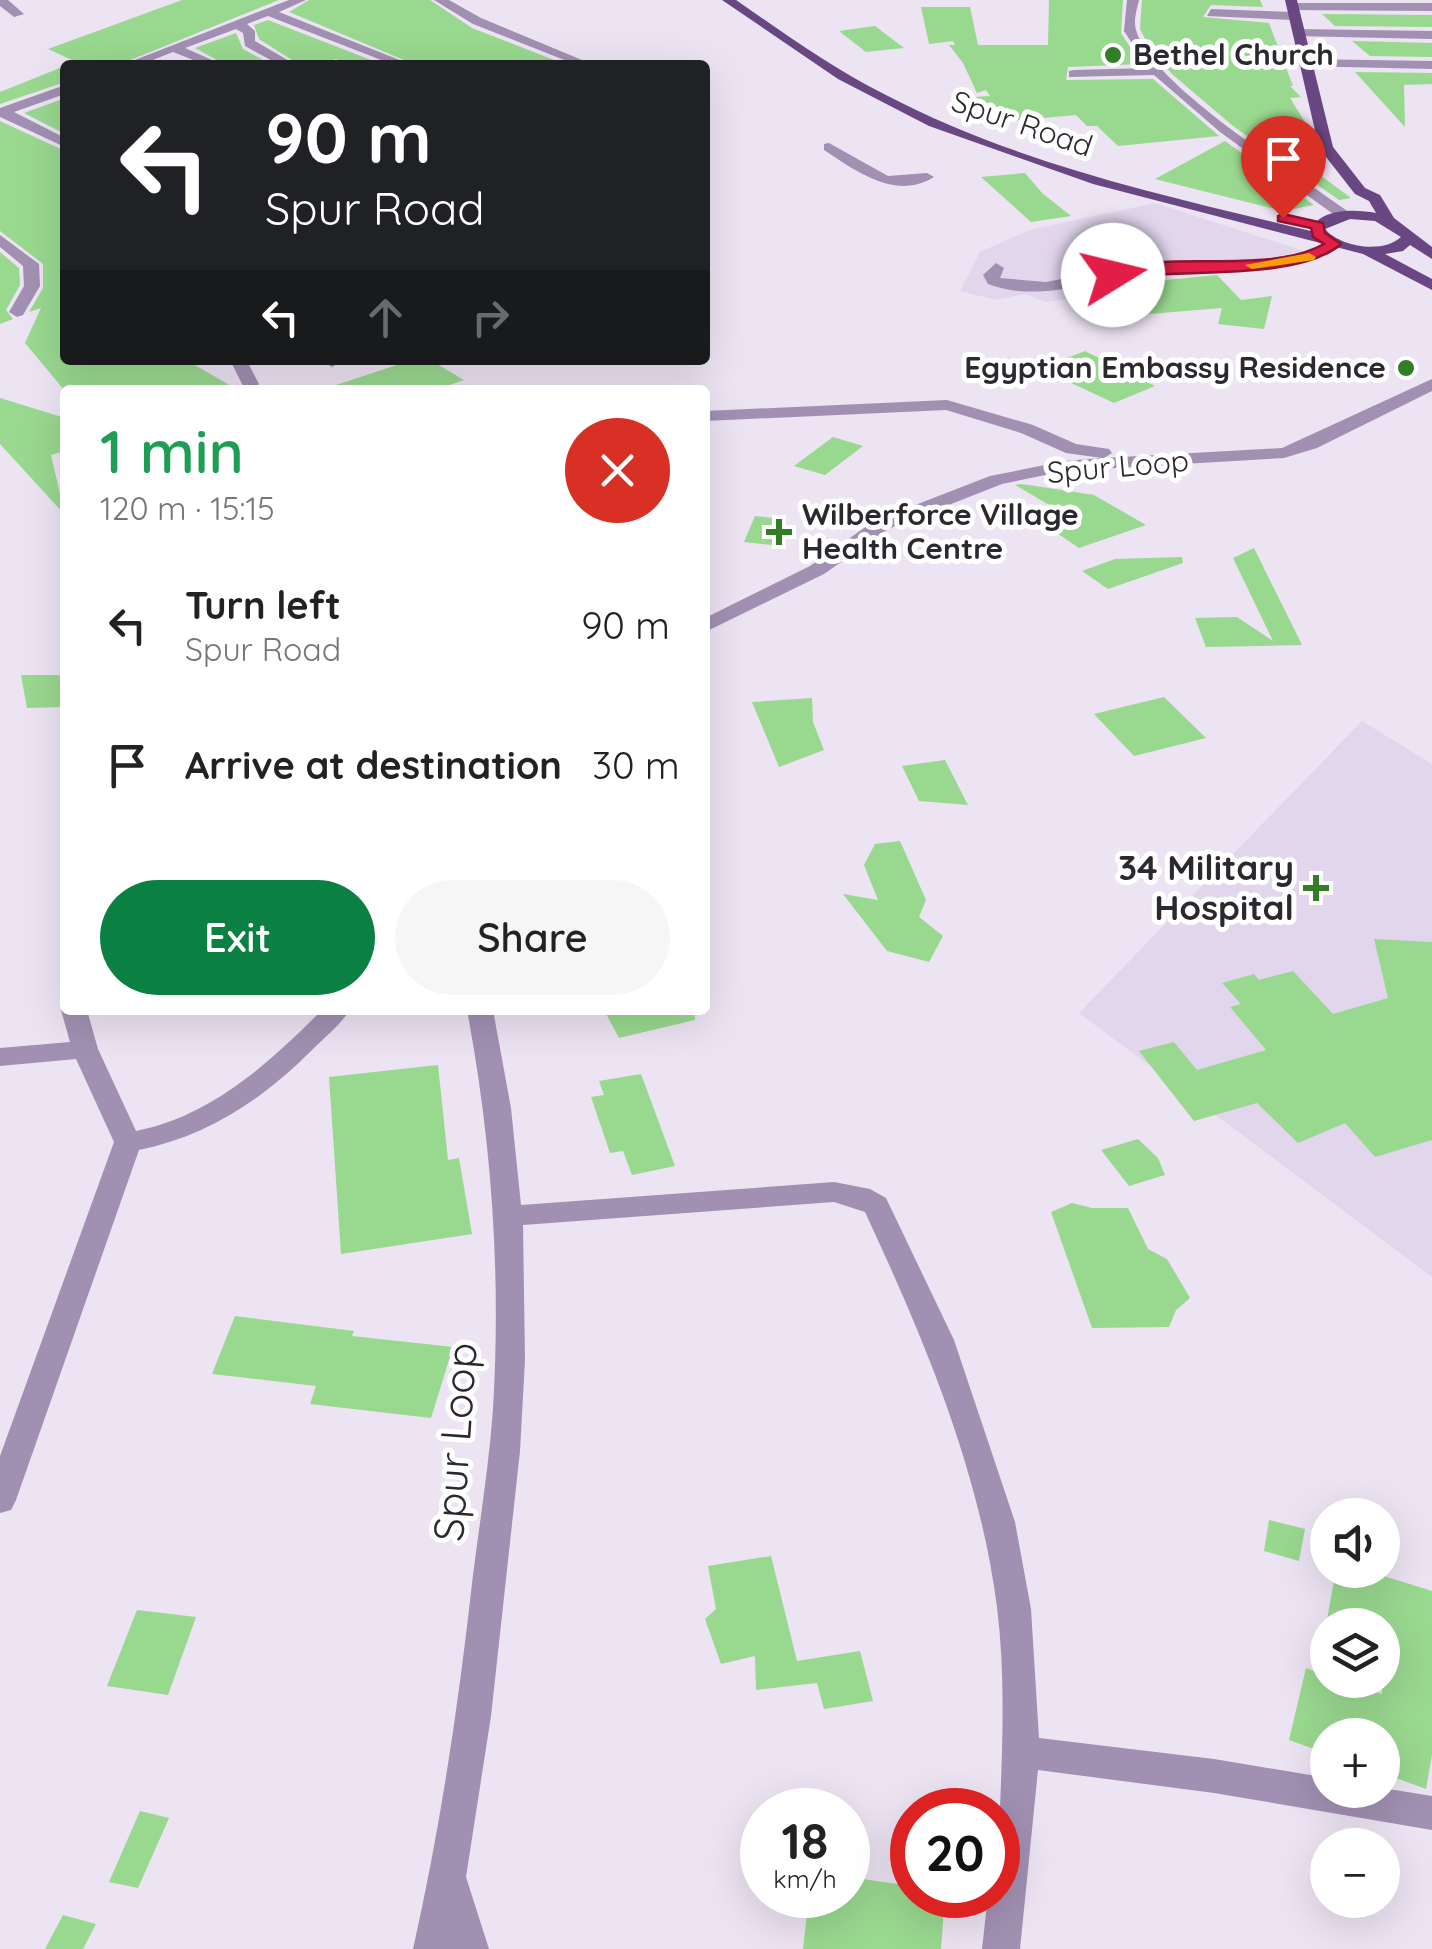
<!DOCTYPE html>
<html lang="en">
<head>
<meta charset="utf-8">
<style>
  :root { --surface:#fff; --page:#f6f6f6; --text:#222; --muted:#767676; --accent:#0b8043 }
  body { margin:0; font-family:Quicksand,sans-serif; background:var(--page); color:var(--text); height:100vh; display:flex; flex-direction:column; font-size:38px; white-space:nowrap }
  * { box-sizing:border-box; margin:0 }
  p { font-size:32px; color:var(--muted) }
  .icon { flex:none; width:55px; height:55px; fill:none; stroke:currentColor; stroke-width:2; stroke-linecap:round; stroke-linejoin:round }
  .map { position:relative; flex:1; overflow:hidden }
  .side { position:absolute; left:60px; top:385px; width:650px; height:630px; display:flex; flex-direction:column; background:var(--surface); border-radius:10px; box-shadow:0 10px 40px #0002 }
  .side>* { flex:none }
  .top-card { position:absolute; left:60px; top:60px; width:650px; height:305px; border-radius:10px; box-shadow:0 10px 40px #0002; background:#202124; color:#fff; overflow:hidden }
  .buttons { position:absolute; left:1310px; top:1498px; display:grid; gap:20px }
  .buttons a { display:grid; place-items:center; width:90px; height:90px; border-radius:50%; background:var(--surface); box-shadow:0 10px 40px #0002; font-size:50px }
  .speed { position:absolute; left:740px; top:1788px; display:flex; gap:20px; font-size:50px; font-weight:700; text-align:center }
  .speed>* { display:grid; place-content:center; width:130px; height:130px; border-radius:50%; background:var(--surface); box-shadow:0 10px 40px #0002; line-height:1 }
  .speed small { font-size:25px; font-weight:400 }
  .speed .limit { border:15px solid #d22; background:#fff; color:#111 }
  .pin { position:absolute; display:grid; place-items:center; width:85px; height:85px; color:#fff; margin:-102px -42px; border-radius:50% 50% 50% 0; rotate:-45deg; box-shadow:0 0 10px #0007 }
  .pin .icon { rotate:45deg }
  .me { position:absolute; width:110px; margin:-55px; rotate:81deg; stroke-linejoin:round; filter:drop-shadow(0 0 8px #0008) }
  .turn { display:flex; align-items:center; gap:35px; height:210px; padding:0 40px; font-size:45px }
  .turn .icon { width:130px; height:130px; stroke-width:2.5 }
  .turn b { display:block; font-size:70px; line-height:85px }
  .lanes { display:flex; align-items:center; height:95px; padding:0 40px; background:#0003; justify-content:center; gap:50px; direction:ltr }
  .lanes .off { opacity:.35 }
  .round { display:grid; place-items:center; flex:none; width:105px; height:105px; border-radius:52px; background:var(--page) }
  .summary { display:flex; align-items:center; justify-content:space-between; height:170px; padding:0 40px }
  h1 { font-size:60px; font-weight:600; line-height:75px; color:#1e9e55 }
  .cta { display:flex; gap:20px; margin-top:auto; padding:20px 40px }
  .cta a { flex:1; height:115px; border-radius:60px; background:var(--accent); color:#fff; font-size:40px; font-weight:600; line-height:115px; text-align:center }
  .cta a+a { background:var(--page); color:var(--text) }
  ul { padding:0; list-style:none }
  li { display:flex; align-items:center; gap:30px; height:140px; padding:0 40px }
  li div { flex:1 }
  li b { display:block; font-size:38px }
  li em { font-style:normal }
  .map>svg:first-child { display:block }
  .built { fill:#e2d6ed }
  .building { fill:#99d88f }
  .lines { fill:none; stroke-linecap:round; stroke-linejoin:round }
  .minor { fill:#a290b2; fill-rule:evenodd }
  .major { fill:#694783; fill-rule:evenodd }
  .route { fill:#e11d48; stroke:#92132f; stroke-width:2.5 }
  .slow { fill:#f59e0b }
  .poi-dot { fill:#327d25; stroke:#fff; stroke-width:4 }
  .labels { text-anchor:middle; stroke-width:10; stroke-linejoin:round; paint-order:stroke }
  .far-poi-label { font-size:30px; font-weight:bold; fill:#2b282e; stroke:#fff; text-anchor:start }
  .far-street-label { font-size:30px; fill:#2b282e; stroke:#fff }
  .poi-label { font-size:35px; font-weight:bold; fill:#2b282e; stroke:#fff; text-anchor:end }
  .near-street-label { font-size:42px; fill:#2b282e; stroke:#fff }
</style>
</head>
<body>
<div class="map">
<svg width="1432" height="1949" viewBox="0 0 1432 1949">
  <rect width="100%" height="100%" fill="#ece3f3"/>
  <path class="built" d="M1155 203 1304 251 1252 262 1148 264 1076 285 1085 296 1046 302 1025 294 996 300 960 291 980 252 1030 230Z
    M1362 721 1432 764V1277L1079 1013Z"/>
  <path class="building" d="M182 0H279L118 65H83L48 49Z
    M309 0H430L472 28 567 65H416L289 12Z
    M1049 0H1123L1121 33 1141 64 1068 67 1066 80 1153 79 1219 136 1118 146 1097 126H1087L1076 115 998 122 974 97 990 96 986 90 977 93 963 63 949 45H955L953 41 929 44 921 7H970L978 45H1048Z
    M1142 0H1260L1263 7 1211 5 1203 17 1269 23 1293 86H1290L1301 97 1290 98 1308 127 1320 175 1351 198 1339 200 1233 126 1172 74 1151 50 1140 29Z
    M1322 14 1432 15V27L1335 26Z
    M268 20 384 65H349L336 59 317 65H300L259 39 254 25Z
    M875 26 904 48 866 52 839 31Z
    M236 33 243 49 272 65H226L195 48Z
    M1352 41 1432 43V57L1370 56Z
    M65 66V82L0 104V92Z
    M1355 72 1432 73V84L1404 85 1405 127Z
    M65 98V134L24 113Z
    M0 121 65 151V360H186L238 390 65 391 25 343 41 308 29 312 43 288V264L0 231Z
    M1225 141 1314 205 1283 211 1155 179Z
    M1025 173 1042 193 1071 216 1031 222 981 177Z
    M0 252 19 268 20 285 6 310 13 319 0 324Z
    M1217 275 1241 300 1272 296 1264 329 1218 324 1222 308 1149 314 1124 284Z
    M1085 351 1155 386 1114 403 1067 381 1080 376 1054 363Z
    M412 360H430L464 380 435 390H337L336 385Z
    M0 398 65 418V451L51 455 65 515 0 444Z
    M833 437 863 446 825 475 794 466Z
    M1022 484 1094 495 1146 525 1079 548 1033 517 1056 509 1015 485Z
    M755 516 782 519 771 545 744 542Z
    M1254 548 1302 645 1206 647 1195 618 1237 617 1273 641 1233 558Z
    M1182 557 1183 563 1108 589 1082 571 1115 559Z
    M21 675H65V707L27 708Z
    M1164 697 1206 738 1134 756 1094 714Z
    M812 698 813 722 824 750 779 767 752 702Z
    M945 760 968 805 919 801 902 766Z
    M900 841 926 900 919 917 943 936 929 962 887 951 843 894 878 900 864 865 875 844Z
    M1374 939 1432 942V1140L1375 1157 1345 1123 1298 1143 1257 1103 1194 1121 1139 1051 1174 1042 1197 1070 1266 1050 1230 1007 1241 1004 1222 983 1254 974 1259 980 1293 971 1333 1014 1388 998Z
    M604 1010H694L695 1020 619 1038Z
    M438 1065 448 1160 459 1158 472 1234 341 1254 329 1077Z
    M641 1074 675 1166 632 1175 623 1151 610 1153 591 1097 604 1095 599 1081Z
    M1138 1139 1158 1158 1165 1175 1129 1186 1101 1150Z
    M1072 1203 1092 1208H1128L1148 1249 1167 1259 1190 1298 1176 1310 1169 1327 1092 1328 1051 1212Z
    M235 1316 354 1331 352 1336 453 1347 431 1418 310 1404 316 1386 212 1374Z
    M1269 1520 1305 1529 1299 1561 1264 1551Z
    M771 1556 797 1661 860 1651 873 1701 824 1709 817 1683 756 1690 755 1656 721 1664 705 1619 716 1609 708 1566Z
    M1336 1570H1365L1432 1591V1755L1426 1789 1382 1773V1735H1328V1754L1289 1740 1306 1668 1328 1676V1680H1341L1382 1694V1625H1326Z
    M137 1610 196 1617 168 1695 107 1686Z
    M140 1811 169 1818 138 1888 109 1882Z
    M848 1877 912 1886V1895H945L941 1949H803L809 1895H848Z
    M63 1915 96 1924 83 1949H45Z"/>
  <g class="lines">
    <path class="minor" d="M0 0H8L24 14 14 17 0 6Z
      M289 0H306L279 12 412 65H394L268 16 247 24 255 31V41L296 65H280L245 46 243 33 236 29 185 48 223 65H206L173 52 140 65H122Z
      M434 0H449L481 18 594 65H577L473 24Z
      M1127 0H1139C1137 9 1133 21 1136 30 1152 86 1300 176 1350 213V219H1340L1220 132 1154 75 1069 77V71L1074 70 1148 68 1124 31Z
      M1292 3H1432V11L1288 10Z
      M1211 9 1293 12 1299 16 1293 20 1207 16Z
      M1297 29 1432 31V39L1293 36Z
      M1304 59 1432 61V69L1299 66V60Z
      M65 85V94L14 112 65 138V147L0 117V108Z
      M829 143 888 176 927 173 934 177C896 201 856 171 824 150V144Z
      M0 235 39 264 40 286 23 315 17 317 9 312 24 286 23 266 0 247Z
      M1334 240 1339 242V248C1277 276 1214 264 1149 272 1095 279 1042 304 988 284L983 275 996 263 1004 268 1000 278 1046 282 1146 263 1266 259 1306 252Z
      M235 360H253L249 365 259 384 256 388H244L232 364Z
      M320 360H339L340 362 332 367Z
      M1432 379V391L1317 448 1284 458 1065 471 1002 484 888 529 824 574 705 632V618L810 566 874 521 990 476 1065 461 1102 458 1066 453 1021 433 946 410 705 421V411L947 400 1033 425 1076 444 1109 449 1112 453 1104 458 1282 448Z
      M65 1004V1010H87L98 1049 136 1131C212 1116 269 1063 322 1010H350C340 1025 325 1037 312 1050 263 1099 208 1136 139 1150L16 1500 11 1510 0 1513V1456L114 1142 76 1059 0 1066V1048L70 1042 61 1010Z
      M467 1010H493L511 1108 521 1205 834 1182 870 1189 886 1198 954 1340 1015 1522 1031 1609 1039 1738 1214 1759 1328 1778V1790L1382 1788 1432 1796V1830L1214 1793 1038 1770 1020 1949H982L988 1895H998C998 1799 1009 1703 997 1607 979 1468 923 1337 865 1212L834 1202 523 1225 525 1360 520 1451 491 1716 466 1877 489 1949H413C441 1825 459 1701 473 1575 480 1520 489 1465 493 1409 501 1275 492 1143 467 1010Z"/>
    <path class="major" d="M722 0H736C784 33 832 68 884 94 1017 164 1166 196 1311 231 1318 208 1355 209 1376 213L1369 201 1355 194 1319 148 1285 0H1297L1333 147 1365 188 1380 195 1394 218 1432 247V259L1410 245 1403 251 1385 254 1432 279V290L1363 254 1093 184 929 126 838 79ZM1350 219 1375 221 1401 237C1383 254 1340 247 1325 229Z"/>
  </g>
  <path class="route" d="M1283 214 1323 223 1325 233 1341 244C1296 283 1173 267 1113 279L1106 275C1151 246 1263 278 1324 244L1313 237 1311 228 1278 221V216Z"/>
  <path class="slow" d="M1309 253 1316 257 1314 260 1252 269 1245 265Z"/>
  <g class="poi-dot">
    <circle cx="1113" cy="55" r="10"/>
    <circle cx="1406" cy="368" r="10"/>
    <path d="M774 517h10v10h10v10h-10v10h-10v-10h-10v-10h10z"/>
    <path d="M1311 873h10v10h10v10h-10v10h-10v-10h-10v-10h10z"/>
  </g>
  <g class="labels">
    <g class="far-poi-label">
      <text x="1133" y="65">Bethel Church</text>
      <text x="1386" y="378" text-anchor="end">Egyptian Embassy Residence</text>
      <text x="802" y="525">Wilberforce Village<tspan x="802" dy="34">Health Centre</tspan></text>
    </g>
    <g class="far-street-label">
      <text transform="translate(1022 124) rotate(19)" y="10">Spur Road</text>
      <text transform="translate(1118 467) rotate(-5)" y="10">Spur Loop</text>
    </g>
    <g class="poi-label">
      <text x="1294" y="880">34 Military<tspan x="1294" dy="40">Hospital</tspan></text>
    </g>
    <g class="near-street-label">
      <text transform="translate(455 1442) rotate(-86)" y="15">Spur Loop</text>
    </g>
  </g>
</svg>
<div class="buttons">
<a><svg class="icon" aria-label="sound" viewBox="0 0 24 24"><path d="M4 9h4l5-4v14l-5-4H4zM17 9q2 3 0 6"/></svg></a>
<a><svg class="icon" aria-label="layers" viewBox="0 0 24 24"><path d="M12 4l9 5-9 5-9-5zM3 14l9 5 9-5"/></svg></a>
<a>+</a>
<a>−</a>
</div>
<div class="speed"><div>18<small>km/h</small></div><div class="limit">20</div></div>
<div class="pin" style="left:1283px;top:218px;background:#d93025"><svg class="icon" aria-label="arrive" viewBox="0 0 24 24"><path d="M6 21V4h12l-3 4 3 4H6"/></svg></div>
<svg class="me" style="left:1113px;top:275px" viewBox="-20 -20 40 40"><circle r="19" fill="#fff"/><path d="M0-13L10 11 0 6-10 11z" fill="#e11d48"/></svg>
<div class="top-card">
<div class="turn"><svg class="icon" aria-label="left" viewBox="0 0 24 24"><path d="M17 20v-9H6M10 6l-5 5 5 5"/></svg><div><b>90 m</b>Spur Road</div></div>
<div class="lanes"><svg class="icon" aria-label="left" viewBox="0 0 24 24"><path d="M17 20v-9H6M10 6l-5 5 5 5"/></svg><svg class="icon off" aria-label="ahead" viewBox="0 0 24 24"><path d="M12 20V5M6 11l6-6 6 6"/></svg><svg class="icon off" aria-label="right" viewBox="0 0 24 24"><path d="M7 20v-9h11M14 6l5 5-5 5"/></svg></div>
</div>
<section class="side">
<div class="summary"><div><h1>1 min</h1><p>120 m · 15:15</p></div><a class="round" style="background:#d93025;color:#fff"><svg class="icon" aria-label="close" viewBox="0 0 24 24"><path d="M6 6l12 12M18 6L6 18"/></svg></a></div>
<ul>
<li><svg class="icon" aria-label="left" viewBox="0 0 24 24"><path d="M17 20v-9H6M10 6l-5 5 5 5"/></svg><div><b>Turn left</b><p>Spur Road</p></div><em>90 m</em></li>
<li><svg class="icon" aria-label="arrive" viewBox="0 0 24 24"><path d="M6 21V4h12l-3 4 3 4H6"/></svg><div><b>Arrive at destination</b></div><em>30 m</em></li>
</ul>
<div class="cta"><a>Exit</a><a>Share</a></div>
</section>
</div>
</body>
</html>
